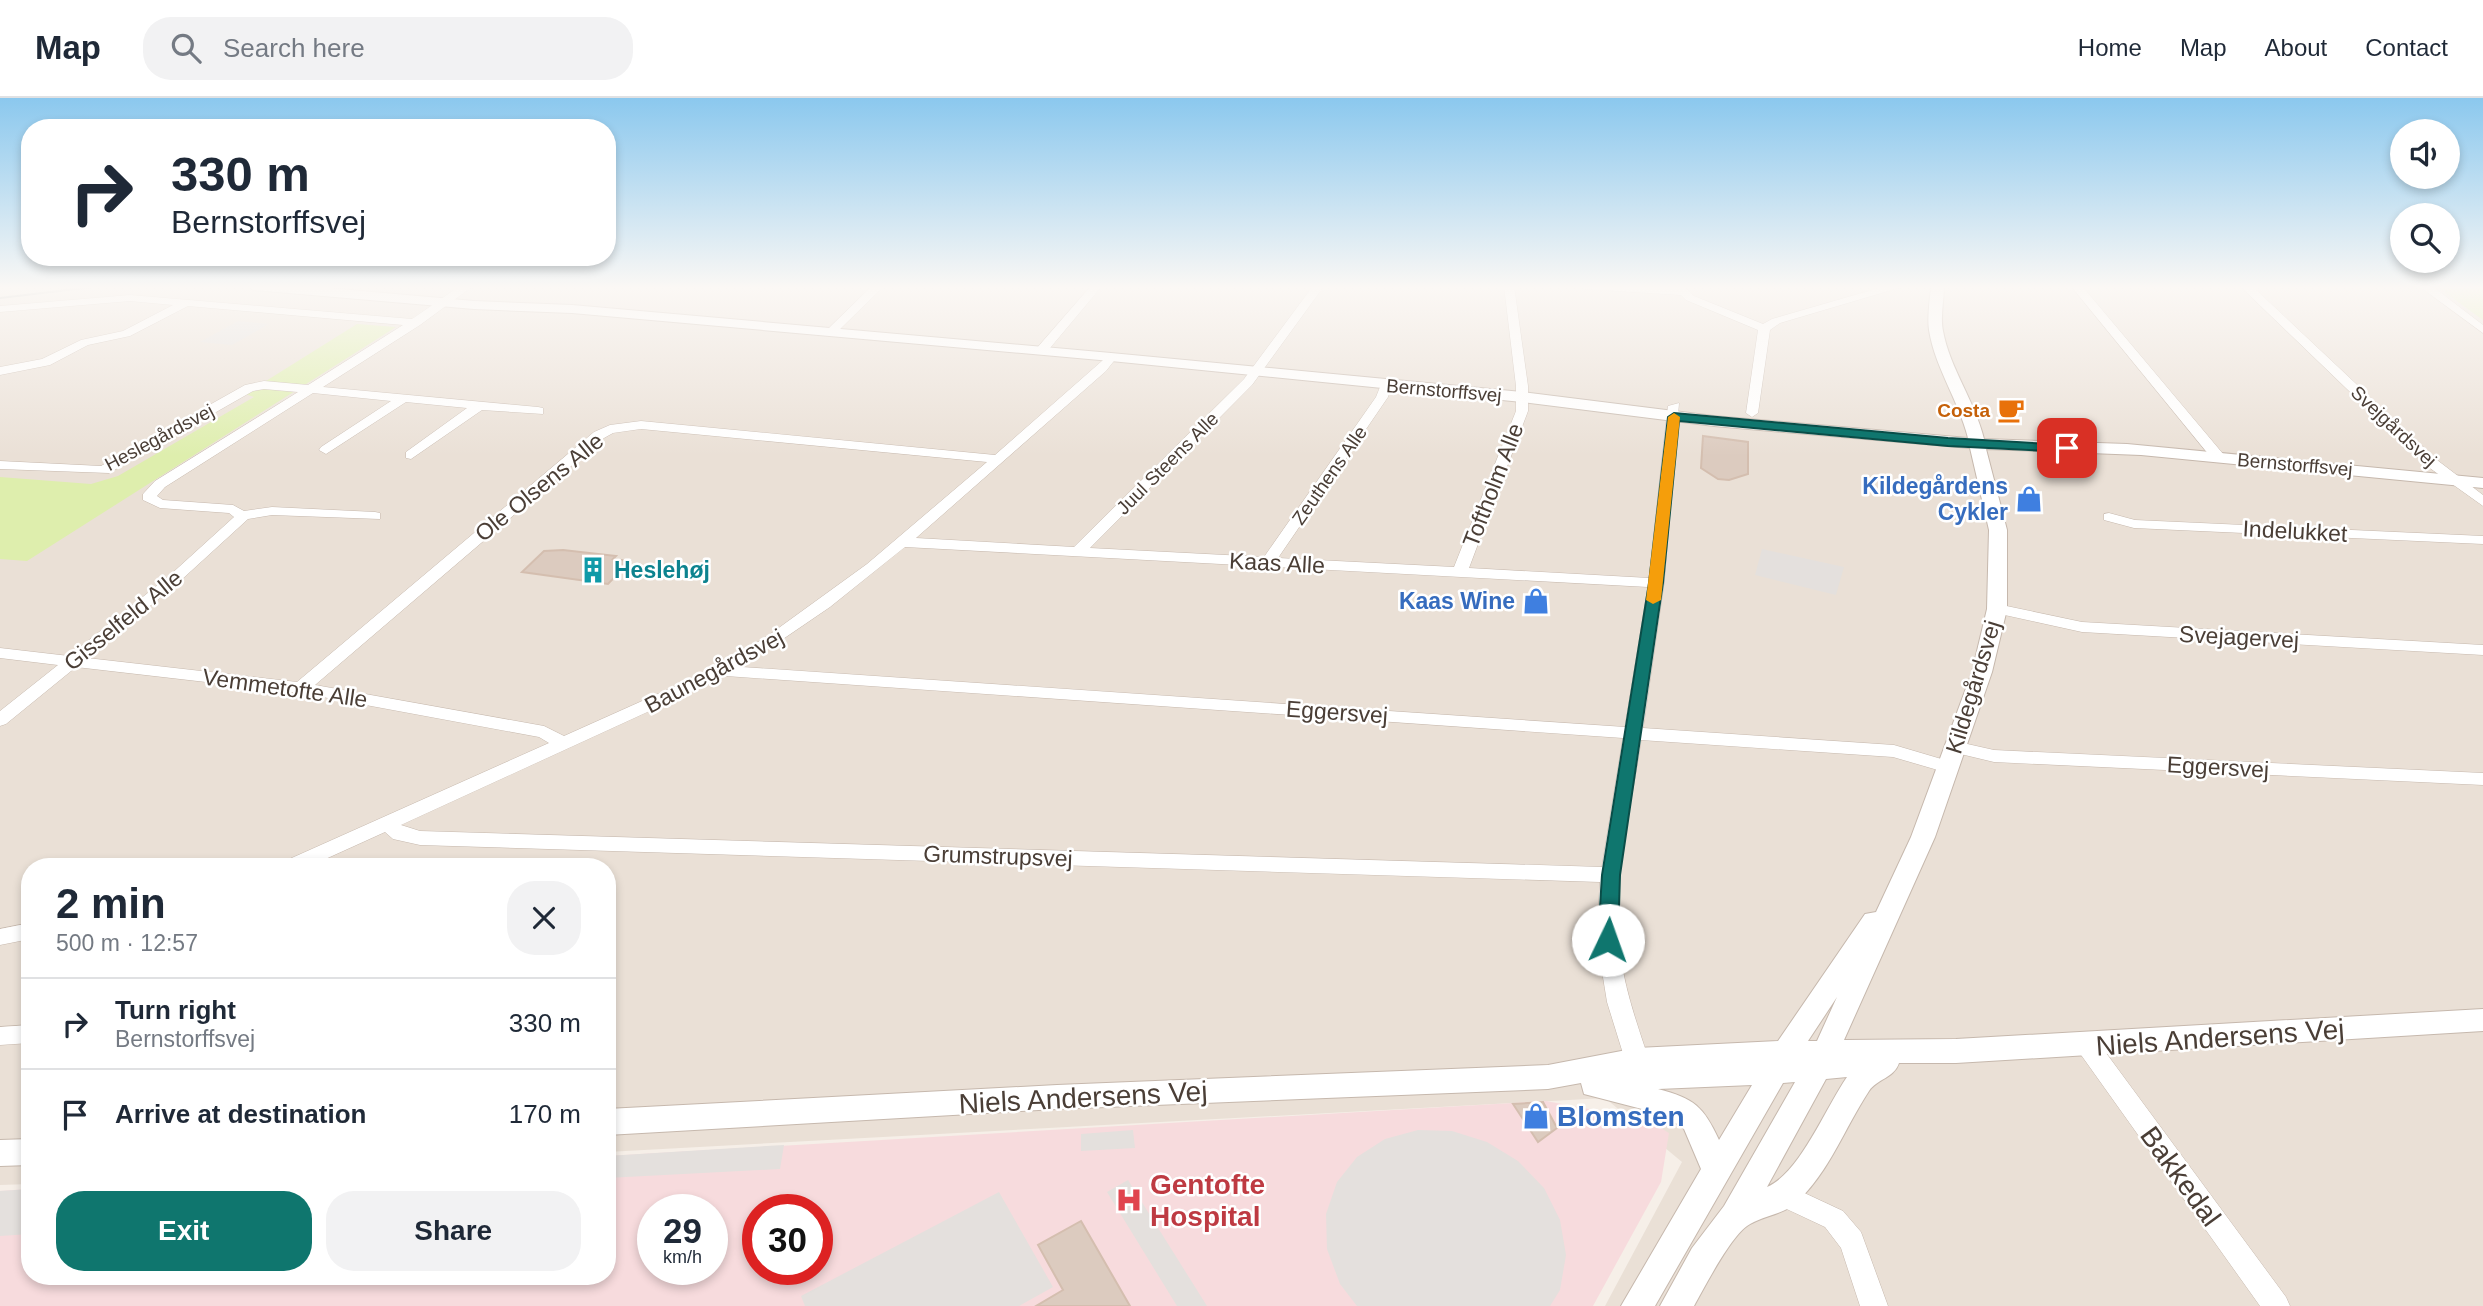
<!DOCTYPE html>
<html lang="en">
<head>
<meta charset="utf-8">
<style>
  :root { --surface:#fff; --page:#f2f2f3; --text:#1f2937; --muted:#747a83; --line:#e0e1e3; --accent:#0f766e }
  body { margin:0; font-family:Helvetica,sans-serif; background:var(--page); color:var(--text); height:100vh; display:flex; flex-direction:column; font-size:26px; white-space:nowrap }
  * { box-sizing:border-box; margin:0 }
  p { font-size:23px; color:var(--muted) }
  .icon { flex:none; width:38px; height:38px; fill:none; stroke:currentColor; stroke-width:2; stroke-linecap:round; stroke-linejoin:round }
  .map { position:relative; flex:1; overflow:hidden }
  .side { position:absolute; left:21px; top:760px; width:595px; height:427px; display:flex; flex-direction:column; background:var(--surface); border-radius:28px; box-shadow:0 4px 10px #0003 }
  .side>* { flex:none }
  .hud { position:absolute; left:21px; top:21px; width:595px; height:147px; border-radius:28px; box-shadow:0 4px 10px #0003; background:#fff; color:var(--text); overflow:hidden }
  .tools { position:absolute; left:2390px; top:21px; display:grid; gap:14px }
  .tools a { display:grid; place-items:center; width:70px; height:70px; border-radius:50%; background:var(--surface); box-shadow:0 4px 10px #0003; font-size:35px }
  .speed { position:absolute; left:637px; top:1096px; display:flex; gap:14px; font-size:35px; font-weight:700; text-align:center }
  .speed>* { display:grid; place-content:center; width:91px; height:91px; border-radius:50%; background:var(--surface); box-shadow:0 4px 10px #0003; line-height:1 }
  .speed small { font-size:18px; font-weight:400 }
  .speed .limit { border:10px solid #d22; background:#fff; color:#111 }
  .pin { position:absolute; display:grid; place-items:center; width:60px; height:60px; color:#fff; margin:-30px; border-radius:14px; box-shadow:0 4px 10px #0006 }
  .me { position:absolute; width:77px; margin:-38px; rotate:3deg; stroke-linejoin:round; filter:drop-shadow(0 0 5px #0008) }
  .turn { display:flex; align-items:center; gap:24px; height:147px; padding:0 35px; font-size:32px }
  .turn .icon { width:91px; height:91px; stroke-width:2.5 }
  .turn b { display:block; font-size:49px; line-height:60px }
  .round { display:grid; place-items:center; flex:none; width:74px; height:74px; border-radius:28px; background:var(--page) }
  .summary { display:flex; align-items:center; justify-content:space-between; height:119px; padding:0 35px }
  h1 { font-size:42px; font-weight:600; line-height:52px }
  .action { display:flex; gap:14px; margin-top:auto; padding:14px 35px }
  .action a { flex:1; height:80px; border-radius:28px; background:var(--accent); color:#fff; font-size:28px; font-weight:600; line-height:80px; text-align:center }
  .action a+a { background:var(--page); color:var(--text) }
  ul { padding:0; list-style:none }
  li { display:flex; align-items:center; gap:21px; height:91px; padding:0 35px; border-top:2px solid var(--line) }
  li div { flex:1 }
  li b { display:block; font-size:26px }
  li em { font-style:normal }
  header { display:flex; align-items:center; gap:42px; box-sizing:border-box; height:98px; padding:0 35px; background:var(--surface); border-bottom:2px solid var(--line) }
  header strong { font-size:33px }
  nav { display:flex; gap:38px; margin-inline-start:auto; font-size:24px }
  .search { width:490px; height:63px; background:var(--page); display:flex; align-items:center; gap:18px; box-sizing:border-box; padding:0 24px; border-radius:28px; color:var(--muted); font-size:26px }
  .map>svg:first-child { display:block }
  .residential { fill:#eae0d6 }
  .medical { fill:#f7dbdd; fill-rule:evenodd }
  .green { fill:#deeead }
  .parking { fill:#e4e0dd }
  .building { fill:#dccbbf; stroke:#d4beaf; stroke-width:2 }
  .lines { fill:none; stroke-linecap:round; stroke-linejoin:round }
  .minor-casing { stroke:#c6b8ad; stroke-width:1 }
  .tertiary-casing { stroke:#c6b8ad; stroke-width:2 }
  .minor { fill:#fff; fill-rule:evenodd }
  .tertiary { fill:#fff; fill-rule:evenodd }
  .tram { stroke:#989898; stroke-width:2 }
  .route { fill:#0f766e; stroke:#0a4d48; stroke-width:2 }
  .slow { fill:#f59e0b }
  .labels { text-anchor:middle; stroke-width:5; stroke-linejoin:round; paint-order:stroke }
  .far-street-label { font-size:19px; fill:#4a3e36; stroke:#fff }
  .far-food-label { font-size:19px; font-weight:bold; fill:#c56008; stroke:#fff; text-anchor:end }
  .street-label { font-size:23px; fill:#4a3e36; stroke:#fff }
  .shop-label { font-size:23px; font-weight:bold; fill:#366cbe; stroke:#fff; text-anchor:end }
  .culture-label { font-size:23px; font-weight:bold; fill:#0d838f; stroke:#fff; text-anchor:start }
  .near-street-label { font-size:28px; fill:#4a3e36; stroke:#fff }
  .near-shop-label { font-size:28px; font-weight:bold; fill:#366cbe; stroke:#fff; text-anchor:start }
  .near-health-label { font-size:28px; font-weight:bold; fill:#be3a42; stroke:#fff; text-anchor:start }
</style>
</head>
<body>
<header>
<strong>Map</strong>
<div class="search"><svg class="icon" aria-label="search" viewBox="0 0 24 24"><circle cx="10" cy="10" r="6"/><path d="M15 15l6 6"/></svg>Search here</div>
<nav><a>Home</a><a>Map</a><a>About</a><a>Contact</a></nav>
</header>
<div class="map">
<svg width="2483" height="1208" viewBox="0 0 2483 1208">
  <rect width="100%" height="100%" fill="#f6efe8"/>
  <path class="residential" d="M0 188H2483V1208H1605L1682 1064 1605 1000 607 1054V768H30V1086L0 1087Z"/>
  <path class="medical" d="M1546 1003 1647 1022 1669 1035 1661 1084 1593 1208H0V1093L30 1091V1178H607V1058ZM653 1111H712V1171H653ZM758 1111H817V1171H758Z"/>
  <path class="green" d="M2436 188H2483V222Z
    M357 226 396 229 27 463 0 461V379L91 386 118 378 254 299 245 296Z"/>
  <path class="parking" d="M238 223 269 226 232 247 200 244Z
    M1762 451 1844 469 1836 497 1755 477Z
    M1133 1032 1135 1050 1081 1053V1036Z
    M1418 1032 1452 1033 1487 1044 1518 1063 1544 1090 1560 1122 1566 1157 1560 1192 1550 1208H1357L1340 1186 1327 1151 1326 1116 1337 1084 1357 1059 1385 1041Z
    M784 1047 780 1071 607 1080V1058Z
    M1128 1082 1207 1208H1177L1107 1094Z
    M30 1091V1136L0 1138V1093Z
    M999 1094 1053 1189 1019 1208H805L801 1198Z"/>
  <path class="building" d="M1703 338 1748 344V376L1729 382 1718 381 1701 370Z
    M563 452 616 458 613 461 630 463 608 486 522 474 544 453Z
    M1543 1004 1557 1030 1538 1044 1513 1006Z
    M1081 1123 1130 1208H1036L1063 1192 1038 1147Z"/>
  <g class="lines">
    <g class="minor-casing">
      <path id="minor" d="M460 188H473L420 227 323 289 538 309 543 310V316L482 312 411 361 406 360V354L467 310 406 304 326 356 319 352 321 349 391 303 313 295 165 389 157 398 163 402 233 407 244 413 272 409 375 414 380 415V421L272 417 248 421 179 484 87 560 297 584 594 334 610 327 641 323 995 357 1111 255 1117 259 1106 273 916 440 1074 449 1244 281 1313 188H1324L1252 287 1090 450 1264 459 1376 299 1382 284 1386 283 1392 287 1388 299 1278 460 1454 469 1516 313V288L1504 188H1514L1528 288V313L1469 470 1649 480 1668 308 1679 305 1664 485 1643 630 1894 647 1955 665 1957 669 1948 675 1893 659 1641 642C1632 705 1613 779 1619 843 1622 884 1636 923 1649 962L1645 969 1637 972 1629 969 1625 962 1607 904 1597 842 1600 784 420 747 393 741 385 734 310 768H282L285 763 549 645 539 639 301 595 76 569 6 626 0 628V613L58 567 0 560V550L69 558 169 478 234 419 229 415 160 410 143 402V396L155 383 298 294 264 291 253 293 109 375 0 371V363L101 368 245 287 264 283 308 287 403 227 188 208 130 238 88 247 50 267 0 277V269L42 261 81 242 123 233 173 207 130 203 0 214V208L130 197 412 221ZM641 331 987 364 867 466 769 537 718 569 564 638 544 628 315 587 604 340 613 335ZM905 449 1648 489 1625 629 742 569 830 509ZM726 578 1623 640 1602 769 420 733 401 727Z
        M872 188H884L835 236H827V232Z
        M1091 188H1102L1045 256H1037V250Z
        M1580 188H1684L1694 198 1763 226 1772 221 1886 188H1905L1780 225 1770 232 1758 315 1752 319 1746 315 1758 232 1686 202 1681 197 1585 191Z
        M2071 188H2082L2224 357V363H2214Z
        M2240 188H2252L2437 362 2483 397V408L2427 368Z
        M2419 188H2432L2483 227V235Z
        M2109 415 2135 422 2483 438V446L2134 430 2104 422V416Z
        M1997 506 2082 524 2483 547V557L2082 534 1991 514 1989 511 1991 508Z
        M1954 643 1994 652 2483 675V687L1994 664 1948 653 1945 649Z
        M30 825V841L0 847V831Z
        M30 927V945L0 947V929Z
        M2087 937 2095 940 2286 1199 2290 1208H2260L2079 954 2075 947 2079 940Z
        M1783 1085 1843 1113 1861 1134 1888 1208H1860L1841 1150 1825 1129 1774 1105 1770 1097 1774 1089Z"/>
    </g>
    <g class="tertiary-casing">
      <path id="tertiary" d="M248 188H305L474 203 572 207 1111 255 1522 294 1714 318 1968 340C1959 303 1935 270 1929 232 1927 218 1930 202 1931 188H1944C1944 202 1940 219 1943 233 1950 271 1975 303 1984 341L2127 346 2483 380V390L2141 357 1986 351 2007 432V511L1992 574 1935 739 1844 942 1956 941 2483 911V933L1956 965H1899C1894 980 1877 981 1869 993 1844 1031 1830 1073 1796 1105 1783 1117 1761 1118 1747 1128 1730 1140 1705 1188 1694 1208H1660L1692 1150 1724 1108 1795 984 1783 985 1655 1208H1621L1701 1071 1684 1031 1665 1017 1584 996 1581 985 1548 991 1057 1011 607 1037V1011L1057 987 1548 967 1637 950 1778 943 1865 816 1876 814 1911 739 1972 574 1987 511 1989 432 1970 350 1714 328 1522 304 1111 263 572 215 474 211 254 192ZM1837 899 1817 943H1808ZM1847 979C1826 1009 1800 1075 1767 1089L1826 981ZM1752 987 1719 1042C1704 1009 1694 1000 1658 991Z
        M30 1041V1067L0 1068V1042Z"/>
    </g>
    <use href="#minor" class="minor"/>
    <use href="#tertiary" class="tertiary"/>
    <path class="tram" d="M0 200 101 188"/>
  </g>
  <linearGradient id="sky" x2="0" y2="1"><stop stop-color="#8bc8ee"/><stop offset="0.53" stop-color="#fbf8f5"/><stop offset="1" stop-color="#fbf8f5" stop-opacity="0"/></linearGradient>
  <rect width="2483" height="358" fill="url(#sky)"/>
  <path class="route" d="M1674 315 1948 340 2067 347 2073 350 2067 354 1948 348 1679 323 1663 485 1620 777 1618 842 1608 850 1598 842 1602 777 1649 485 1668 319Z"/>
  <path class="slow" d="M1674 315 1680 319 1661 502 1653 506 1646 502 1668 319Z"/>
  <defs>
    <g id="cafe-bare" transform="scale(2.1)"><path d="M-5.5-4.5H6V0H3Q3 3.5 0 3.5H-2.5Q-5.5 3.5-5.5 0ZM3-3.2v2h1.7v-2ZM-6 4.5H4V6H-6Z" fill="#e8710a" stroke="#fff" stroke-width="2.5" paint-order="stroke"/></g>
    <g id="shop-bare" transform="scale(2.1)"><path d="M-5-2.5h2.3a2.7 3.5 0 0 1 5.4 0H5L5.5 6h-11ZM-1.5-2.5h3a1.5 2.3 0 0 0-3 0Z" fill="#3f7fe0" stroke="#fff" stroke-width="2.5" paint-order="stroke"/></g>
    <g id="building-bare" transform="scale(2.1)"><path d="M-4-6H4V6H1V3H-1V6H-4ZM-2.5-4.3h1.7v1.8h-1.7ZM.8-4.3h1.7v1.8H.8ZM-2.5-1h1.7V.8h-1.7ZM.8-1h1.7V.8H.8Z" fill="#0f9aa8" stroke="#fff" stroke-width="2.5" paint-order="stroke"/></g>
    <g id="hospital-bare" transform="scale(2.1)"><path d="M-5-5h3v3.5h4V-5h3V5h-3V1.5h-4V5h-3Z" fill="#e0444e" stroke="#fff" stroke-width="2.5" paint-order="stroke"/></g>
  </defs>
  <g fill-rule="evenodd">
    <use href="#cafe-bare" x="2011" y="312"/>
    <use href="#shop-bare" x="2029" y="401"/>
    <use href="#building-bare" x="593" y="472"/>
    <use href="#shop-bare" x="1536" y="503"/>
    <use href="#shop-bare" x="1536" y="1018"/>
    <use href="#hospital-bare" x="1129" y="1102"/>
  </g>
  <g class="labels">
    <g class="far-street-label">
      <text transform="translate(1444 292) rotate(5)" y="7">Bernstorffsvej</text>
      <text transform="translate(2394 328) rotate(43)" y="7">Svejgårdsvej</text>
      <text transform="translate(159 339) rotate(-28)" y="7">Heslegårdsvej</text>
      <text transform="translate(1167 365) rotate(-45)" y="7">Juul Steens Alle</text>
      <text transform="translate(2295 366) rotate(5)" y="7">Bernstorffsvej</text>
      <text transform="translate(1329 377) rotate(-55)" y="7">Zeuthens Alle</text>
    </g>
    <g class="far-food-label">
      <text x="1990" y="319">Costa</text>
    </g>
    <g class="street-label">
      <text transform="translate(1493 387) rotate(-69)" y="8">Toftholm Alle</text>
      <text transform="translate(539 389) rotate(-39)" y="8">Ole Olsens Alle</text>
      <text transform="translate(2295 433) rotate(3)" y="8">Indelukket</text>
      <text transform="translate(1277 465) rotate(3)" y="8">Kaas Alle</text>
      <text transform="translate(123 522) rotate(-39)" y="8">Gisselfeld Alle</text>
      <text transform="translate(2239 539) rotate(3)" y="8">Svejagervej</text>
      <text transform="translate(714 573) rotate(-28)" y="8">Baunegårdsvej</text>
      <text transform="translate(1973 589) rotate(-73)" y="8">Kildegårdsvej</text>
      <text transform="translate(285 590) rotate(8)" y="8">Vemmetofte Alle</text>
      <text transform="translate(1337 614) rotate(4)" y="8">Eggersvej</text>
      <text transform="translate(2218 669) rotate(3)" y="8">Eggersvej</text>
      <text transform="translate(998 758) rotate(2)" y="8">Grumstrupsvej</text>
    </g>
    <g class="shop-label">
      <text x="2008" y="396">Kildegårdens<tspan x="2008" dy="26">Cykler</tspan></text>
      <text x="1515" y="511">Kaas Wine</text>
    </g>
    <g class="culture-label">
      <text x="614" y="480">Heslehøj</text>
    </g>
    <g class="near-street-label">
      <text transform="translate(2220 939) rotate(-4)" y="10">Niels Andersens Vej</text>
      <text transform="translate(1083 999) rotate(-3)" y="10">Niels Andersens Vej</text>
      <text transform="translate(2181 1078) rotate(54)" y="10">Bakkedal</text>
    </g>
    <g class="near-shop-label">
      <text x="1557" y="1028">Blomsten</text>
    </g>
    <g class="near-health-label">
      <text x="1150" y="1096">Gentofte<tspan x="1150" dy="32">Hospital</tspan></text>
    </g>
  </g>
</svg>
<div class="tools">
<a><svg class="icon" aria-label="sound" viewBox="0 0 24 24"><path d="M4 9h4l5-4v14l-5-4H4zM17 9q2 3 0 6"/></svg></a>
<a><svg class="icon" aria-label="search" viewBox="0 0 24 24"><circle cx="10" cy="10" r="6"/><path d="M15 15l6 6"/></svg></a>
</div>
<div class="speed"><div>29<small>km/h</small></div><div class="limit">30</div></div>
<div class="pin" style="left:2067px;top:350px;background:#d93025"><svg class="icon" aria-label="arrive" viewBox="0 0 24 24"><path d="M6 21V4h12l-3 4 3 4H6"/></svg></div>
<svg class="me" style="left:1608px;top:842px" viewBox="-20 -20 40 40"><circle r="19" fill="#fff"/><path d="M0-13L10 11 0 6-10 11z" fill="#0f766e"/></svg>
<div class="hud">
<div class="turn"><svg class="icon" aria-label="right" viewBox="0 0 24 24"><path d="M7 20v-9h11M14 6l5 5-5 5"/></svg><div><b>330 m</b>Bernstorffsvej</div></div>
</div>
<section class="side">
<div class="summary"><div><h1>2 min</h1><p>500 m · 12:57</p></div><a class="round"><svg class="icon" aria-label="close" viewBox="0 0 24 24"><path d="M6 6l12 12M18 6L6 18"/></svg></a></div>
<ul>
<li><svg class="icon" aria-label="right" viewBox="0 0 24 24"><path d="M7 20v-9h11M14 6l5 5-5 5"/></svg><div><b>Turn right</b><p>Bernstorffsvej</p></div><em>330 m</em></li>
<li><svg class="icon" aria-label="arrive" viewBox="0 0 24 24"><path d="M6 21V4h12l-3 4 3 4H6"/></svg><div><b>Arrive at destination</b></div><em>170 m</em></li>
</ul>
<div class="action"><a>Exit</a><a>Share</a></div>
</section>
</div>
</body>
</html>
